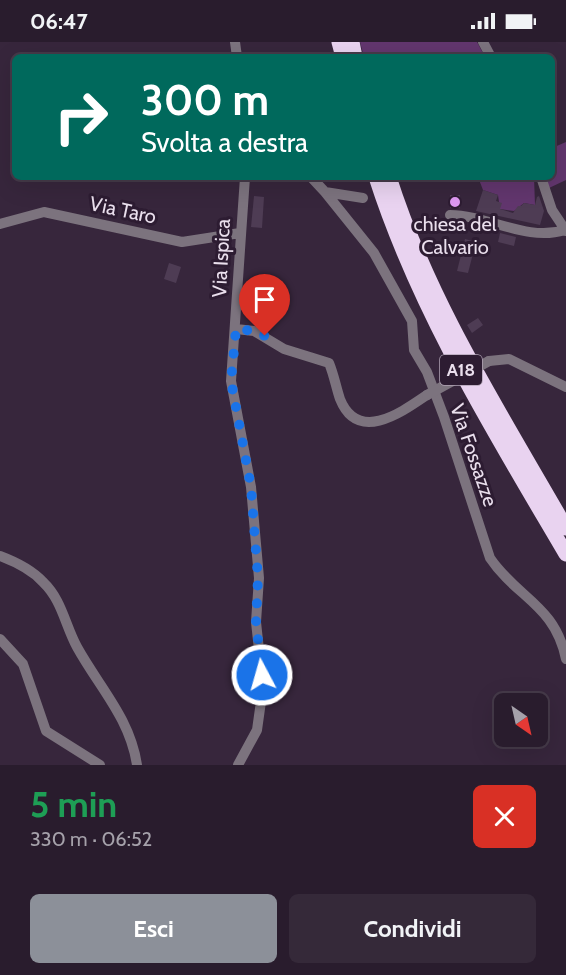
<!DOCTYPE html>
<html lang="it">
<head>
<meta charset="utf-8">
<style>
  :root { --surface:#291c2d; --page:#352939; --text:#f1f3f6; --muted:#a5a1aa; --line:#453a49; --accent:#8c9099 }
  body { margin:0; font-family:Cabin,sans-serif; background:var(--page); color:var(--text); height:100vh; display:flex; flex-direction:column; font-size:22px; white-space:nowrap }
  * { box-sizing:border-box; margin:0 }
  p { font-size:20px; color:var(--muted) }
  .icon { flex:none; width:33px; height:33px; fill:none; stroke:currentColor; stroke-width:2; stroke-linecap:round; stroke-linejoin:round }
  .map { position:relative; height:723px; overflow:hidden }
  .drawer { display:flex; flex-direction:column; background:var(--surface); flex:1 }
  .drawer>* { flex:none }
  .guide { position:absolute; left:12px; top:12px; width:543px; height:126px; border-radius:9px; box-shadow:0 6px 24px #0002,0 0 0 2px var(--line); background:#00695c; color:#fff; overflow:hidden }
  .needle { width:39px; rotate:146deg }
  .tools { position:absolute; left:494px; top:651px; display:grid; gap:12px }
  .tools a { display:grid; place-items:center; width:54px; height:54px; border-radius:9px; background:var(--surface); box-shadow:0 6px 24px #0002,0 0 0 2px var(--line); font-size:30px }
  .pin { position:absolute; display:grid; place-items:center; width:51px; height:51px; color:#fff; margin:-62px -26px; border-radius:50% 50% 50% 0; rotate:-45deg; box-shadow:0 0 6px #0007 }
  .pin .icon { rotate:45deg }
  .me { position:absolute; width:66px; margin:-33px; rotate:354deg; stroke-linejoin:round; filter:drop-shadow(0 0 4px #0008) }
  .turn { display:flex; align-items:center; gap:21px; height:126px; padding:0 30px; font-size:27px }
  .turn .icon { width:78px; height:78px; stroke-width:2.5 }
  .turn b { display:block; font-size:42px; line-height:51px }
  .round { display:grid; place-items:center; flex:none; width:63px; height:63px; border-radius:9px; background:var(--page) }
  .head { display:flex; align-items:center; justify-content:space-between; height:102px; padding:0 30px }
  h1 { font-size:36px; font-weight:700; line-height:45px; color:#1e9e55 }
  .action { display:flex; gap:12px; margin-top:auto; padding:12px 30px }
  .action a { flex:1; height:69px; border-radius:9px; background:var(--accent); color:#fff; font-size:24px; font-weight:700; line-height:69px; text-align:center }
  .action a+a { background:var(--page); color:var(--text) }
  .status { display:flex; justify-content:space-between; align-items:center; height:42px; padding:0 30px; background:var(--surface); direction:ltr }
  .status svg { height:16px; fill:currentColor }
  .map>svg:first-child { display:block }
  .green { fill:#62366e }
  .building { fill:#4e3c54 }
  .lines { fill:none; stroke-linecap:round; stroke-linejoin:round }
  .minor { stroke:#7c737e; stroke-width:10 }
  .highway { stroke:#e9d3f0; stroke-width:15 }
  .minor-bridge { stroke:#7c737e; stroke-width:10 }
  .route { stroke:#1a73e8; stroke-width:10; stroke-dasharray:0 18 }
  .poi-dot { fill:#de98f2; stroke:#2d1c32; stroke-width:2 }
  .labels { text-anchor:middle; stroke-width:6; stroke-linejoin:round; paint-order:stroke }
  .shield { fill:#2d1c32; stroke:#b1a4b5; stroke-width:1.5 }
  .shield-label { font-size:18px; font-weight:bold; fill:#eadfed }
  .street-label { font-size:20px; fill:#eadfed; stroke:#2d1c32 }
  .poi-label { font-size:20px; fill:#eadfed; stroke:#2d1c32 }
</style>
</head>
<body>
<div class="status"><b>06:47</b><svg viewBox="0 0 49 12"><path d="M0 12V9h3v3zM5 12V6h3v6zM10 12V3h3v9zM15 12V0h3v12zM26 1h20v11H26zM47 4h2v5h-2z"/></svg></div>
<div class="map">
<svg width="566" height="723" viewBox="0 0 566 723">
  <rect width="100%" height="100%" fill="#37263c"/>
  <path class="green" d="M360 0H477L485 15H364Z
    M566 100V138L549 146 545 135H552V106Z
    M478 135H534L535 163 524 161 514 169 500 167 498 153 483 148Z"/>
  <path class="building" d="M483 148 498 153 496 159 502 161 500 167 513 171 518 164H521L524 161 535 163 537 155 539 154 544 169 540 183 476 169Z
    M450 153H460V166H450Z
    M254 154 264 155 262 186 251 185Z
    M432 178H441L442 189 433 190Z
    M500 191 516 195 514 204 498 200Z
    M465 197 476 200 468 231 457 229Z
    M169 221 181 225 176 241 164 237Z
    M478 276 483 283 472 291 467 283Z"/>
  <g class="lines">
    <path class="minor" d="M235 0 237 15
      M483 0 491 15
      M311 135 325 150 363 156
      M541 135 552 168 566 189
      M325 150 374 211 412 279 414 308 427 330 444 375 490 516C517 556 555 563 566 617
      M450 173C488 173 526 200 565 188
      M0 182 44 170 182 200 240 191
      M236 287 254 289 284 307 329 321C334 333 336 345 340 357 358 402 402 370 427 353
      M489 319 509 317 566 345
      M0 514C16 520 31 527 43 540 62 558 65 583 77 605 99 645 130 676 137 723
      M0 597 23 622 46 689 100 723
      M238 723 257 688 263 645 256 580 259 536 251 445 231 339 245 135"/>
    <path class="highway" d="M339 0 343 15
      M352 0 355 15
      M376 135C419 269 495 391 566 512
      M389 135C429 261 501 372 566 486"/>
    <path class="minor-bridge" d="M427 353 489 319"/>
  </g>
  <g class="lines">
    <path class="route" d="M262 633 256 580 258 536 251 445 231 339 236 287 254 289 265 294"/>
  </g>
  <circle class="poi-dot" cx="455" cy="160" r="6"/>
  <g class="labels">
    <rect class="shield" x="440" y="313" width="42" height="30" rx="4.5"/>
    <g class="shield-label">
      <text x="461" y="334">A18</text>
    </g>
    <g class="street-label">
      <text transform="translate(123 168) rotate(12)" y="7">Via Taro</text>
      <text transform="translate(221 216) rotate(-87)" y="7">Via Ispica</text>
      <text transform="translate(474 413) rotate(71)" y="7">Via Fossazze</text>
    </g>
    <g class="poi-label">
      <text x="455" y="189">chiesa del<tspan x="455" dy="23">Calvario</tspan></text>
    </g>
  </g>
</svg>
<div class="tools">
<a><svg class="needle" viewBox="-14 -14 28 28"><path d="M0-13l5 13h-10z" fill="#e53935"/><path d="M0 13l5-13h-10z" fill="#a5a1aa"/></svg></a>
</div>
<div class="pin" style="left:265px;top:294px;background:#d93025"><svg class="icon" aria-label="arrive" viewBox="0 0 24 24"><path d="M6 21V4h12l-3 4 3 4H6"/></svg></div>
<svg class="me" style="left:262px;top:633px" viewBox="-20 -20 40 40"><circle r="17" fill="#1a73e8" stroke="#fff" stroke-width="3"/><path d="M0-11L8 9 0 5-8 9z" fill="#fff"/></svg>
<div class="guide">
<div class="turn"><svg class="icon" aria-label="right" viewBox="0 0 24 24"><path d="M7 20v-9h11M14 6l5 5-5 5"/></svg><div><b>300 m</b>Svolta a destra</div></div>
</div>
</div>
<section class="drawer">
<div class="head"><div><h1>5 min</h1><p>330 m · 06:52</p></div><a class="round" style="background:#d93025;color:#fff"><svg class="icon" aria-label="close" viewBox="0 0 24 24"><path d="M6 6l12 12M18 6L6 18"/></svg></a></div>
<div class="action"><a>Esci</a><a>Condividi</a></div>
</section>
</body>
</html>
